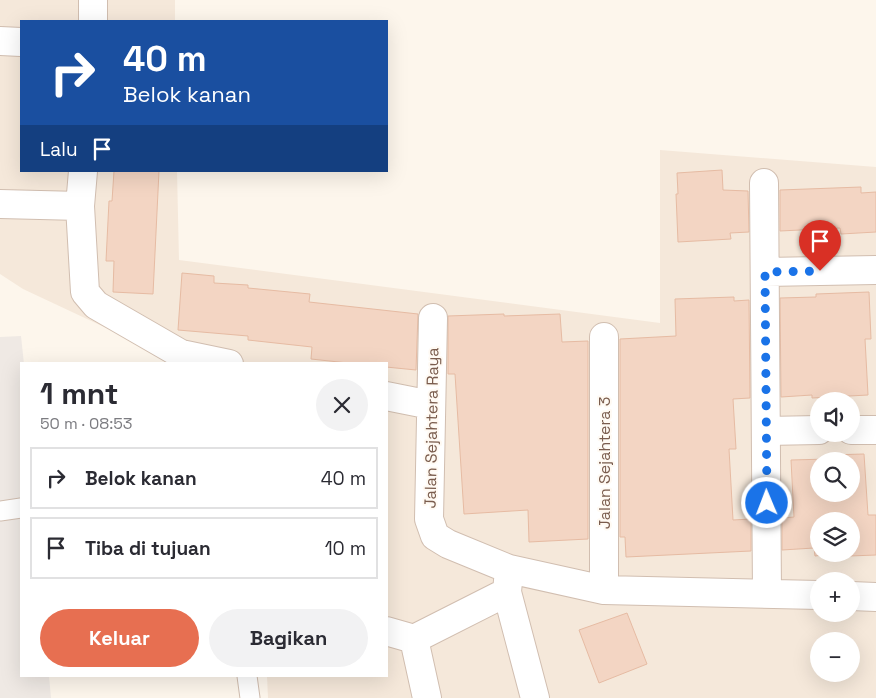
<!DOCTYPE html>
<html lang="id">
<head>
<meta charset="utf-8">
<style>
  :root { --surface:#fff; --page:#f2f2f3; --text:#2b2b33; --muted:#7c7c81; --line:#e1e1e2; --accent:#e76f51 }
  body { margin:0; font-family:"Space Grotesk",sans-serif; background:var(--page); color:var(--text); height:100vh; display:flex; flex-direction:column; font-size:19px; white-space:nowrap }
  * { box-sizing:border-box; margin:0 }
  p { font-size:16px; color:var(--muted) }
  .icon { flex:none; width:28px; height:28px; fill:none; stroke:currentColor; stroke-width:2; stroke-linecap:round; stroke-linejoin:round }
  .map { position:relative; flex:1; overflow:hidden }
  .drawer { position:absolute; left:20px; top:362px; width:368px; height:315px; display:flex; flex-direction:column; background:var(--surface); border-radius:0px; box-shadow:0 5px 20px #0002 }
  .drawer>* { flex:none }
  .hud { position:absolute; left:20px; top:20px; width:368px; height:152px; border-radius:0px; box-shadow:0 5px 20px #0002; background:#1a4fa0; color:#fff; overflow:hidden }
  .fabs { position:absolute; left:810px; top:392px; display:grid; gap:10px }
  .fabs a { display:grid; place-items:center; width:50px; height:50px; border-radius:50%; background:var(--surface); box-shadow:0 5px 20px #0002; font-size:25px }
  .pin { position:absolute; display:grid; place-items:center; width:42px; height:42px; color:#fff; margin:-51px -21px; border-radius:50% 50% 50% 0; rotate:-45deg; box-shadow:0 0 5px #0007 }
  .pin .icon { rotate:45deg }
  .me { position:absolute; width:55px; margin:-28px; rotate:359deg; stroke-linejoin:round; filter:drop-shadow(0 0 4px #0008) }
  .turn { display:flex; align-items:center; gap:18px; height:105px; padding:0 20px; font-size:22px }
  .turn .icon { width:65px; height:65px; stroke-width:2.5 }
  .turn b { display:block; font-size:35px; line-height:42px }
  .then { display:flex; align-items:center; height:48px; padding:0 20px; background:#0003; gap:10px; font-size:19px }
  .round { display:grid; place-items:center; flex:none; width:52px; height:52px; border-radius:26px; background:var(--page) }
  .headline { display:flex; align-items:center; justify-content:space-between; height:85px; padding:0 20px }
  h1 { font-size:30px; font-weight:600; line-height:38px }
  .button { display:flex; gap:10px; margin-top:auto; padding:10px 20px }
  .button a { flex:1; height:58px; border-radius:30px; background:var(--accent); color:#fff; font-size:20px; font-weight:600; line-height:58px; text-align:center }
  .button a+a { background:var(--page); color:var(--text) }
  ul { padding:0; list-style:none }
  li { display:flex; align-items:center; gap:15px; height:62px; margin:0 10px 8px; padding:0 10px; border:2px solid var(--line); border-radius:0px }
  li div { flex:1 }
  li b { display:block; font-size:19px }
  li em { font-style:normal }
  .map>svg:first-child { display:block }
  .residential { fill:#f5e8da; fill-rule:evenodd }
  .industrial { fill:#efe9e4 }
  .building { fill:#f3d5c3; stroke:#e6bba3; fill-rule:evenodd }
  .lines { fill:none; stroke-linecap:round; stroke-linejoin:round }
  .lane-casing { stroke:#d1beb0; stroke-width:21 }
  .street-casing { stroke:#d1beb0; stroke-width:30 }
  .lane { stroke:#fff; stroke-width:19 }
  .street { stroke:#fff; stroke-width:28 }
  .route { stroke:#1a73e8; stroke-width:9; stroke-dasharray:0 16.2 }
  .labels { text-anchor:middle; stroke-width:4; stroke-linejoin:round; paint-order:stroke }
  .street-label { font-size:16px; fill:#7a5c4d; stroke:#fffaf3 }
</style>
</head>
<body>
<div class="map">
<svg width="876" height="698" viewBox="0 0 876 698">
  <rect width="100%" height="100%" fill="#fdf6ec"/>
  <path class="residential" d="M0 0H175V21H21V171H177L179 260 660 323V150L876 167V698H268L267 676H386V364H183L23 289 0 274ZM819 401H851V434H819ZM819 461H851V494H819ZM819 521H851V554H819ZM819 581H851V614H819ZM819 641H851V674H819Z"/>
  <path class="industrial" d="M21 336 24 364H21V676H49L51 698H0V337Z"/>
  <path class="building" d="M722 170 723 190 748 191 749 232 730 233 731 239 678 242 676 194H678L677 173Z
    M114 171H159L153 294 113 292 114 261H106L109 201H112Z
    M861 187V193L876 192V232L841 234 840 228 780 231V190Z
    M182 273 214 276V283L248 285V288L310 294 309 302 418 314 416 370 386 367V364H357L311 359 312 347 248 340V336L178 330Z
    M869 292 871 339H865L868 395 812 398V395L781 397 780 298 816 297V294Z
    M734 297V301L749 300 750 398 733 399 736 449H729L733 520 751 519V551L626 557 625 537H620V339L676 336 675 299Z
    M504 314V316L560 314 562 342 588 341V539L529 542 528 510 464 514 455 374H448V316Z
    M864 454 868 515H876V555L823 557V555L815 556 814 548 782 550V518L794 517 791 460 828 459V455ZM819 461H851V494H819ZM819 521H851V554H819Z
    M627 613 647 664 599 683 579 630Z"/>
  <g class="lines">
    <g class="lane-casing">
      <path id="lane" d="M0 511 21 508
        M247 676 250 698"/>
    </g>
    <g class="street-casing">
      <path id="street" d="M93 21V0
        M0 41 21 42
        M83 171 80 206 85 292 96 305 181 354 229 364
        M764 183 767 594
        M0 204 80 206
        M765 272 876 270
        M433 318 429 519 435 536 448 544 509 569 604 590 819 595
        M604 337V590
        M386 396 431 405
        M851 430H876
        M766 431 819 430
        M507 592 535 698
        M851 596 876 597
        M386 631 414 639
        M427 698 414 639 507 592 509 569"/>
    </g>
    <use href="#lane" class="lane"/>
    <use href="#street" class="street"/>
  </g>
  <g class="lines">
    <path class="route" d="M767 503 765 272 820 271"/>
  </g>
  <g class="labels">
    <g class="street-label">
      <text transform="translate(431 428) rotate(-89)" y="6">Jalan Sejahtera Raya</text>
      <text transform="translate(604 463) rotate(-90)" y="6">Jalan Sejahtera 3</text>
    </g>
  </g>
</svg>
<div class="fabs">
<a><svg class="icon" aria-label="sound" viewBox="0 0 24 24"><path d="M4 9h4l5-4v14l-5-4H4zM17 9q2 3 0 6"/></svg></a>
<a><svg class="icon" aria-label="search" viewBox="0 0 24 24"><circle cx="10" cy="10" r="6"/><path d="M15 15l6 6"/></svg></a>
<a><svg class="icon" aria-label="layers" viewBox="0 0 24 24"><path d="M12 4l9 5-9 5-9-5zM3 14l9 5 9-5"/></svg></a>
<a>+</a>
<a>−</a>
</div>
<div class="pin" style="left:820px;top:271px;background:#d93025"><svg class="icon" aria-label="arrive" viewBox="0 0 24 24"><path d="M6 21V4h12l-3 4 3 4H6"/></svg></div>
<svg class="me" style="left:767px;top:503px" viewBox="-20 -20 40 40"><circle r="17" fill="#1a73e8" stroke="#fff" stroke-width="3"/><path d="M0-11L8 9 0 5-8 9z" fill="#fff"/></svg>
<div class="hud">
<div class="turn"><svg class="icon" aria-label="right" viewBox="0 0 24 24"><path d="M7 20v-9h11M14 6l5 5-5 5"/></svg><div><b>40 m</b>Belok kanan</div></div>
<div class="then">Lalu<svg class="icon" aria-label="arrive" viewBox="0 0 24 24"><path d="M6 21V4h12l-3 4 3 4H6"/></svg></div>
</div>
<section class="drawer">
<div class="headline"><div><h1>1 mnt</h1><p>50 m · 08:53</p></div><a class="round"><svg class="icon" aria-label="close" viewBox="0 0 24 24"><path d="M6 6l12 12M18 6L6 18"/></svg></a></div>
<ul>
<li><svg class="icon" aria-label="right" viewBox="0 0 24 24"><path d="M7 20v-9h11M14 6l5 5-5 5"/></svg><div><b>Belok kanan</b></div><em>40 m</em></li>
<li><svg class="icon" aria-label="arrive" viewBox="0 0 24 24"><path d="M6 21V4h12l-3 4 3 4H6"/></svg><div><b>Tiba di tujuan</b></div><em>10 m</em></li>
</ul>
<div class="button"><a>Keluar</a><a>Bagikan</a></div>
</section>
</div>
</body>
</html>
